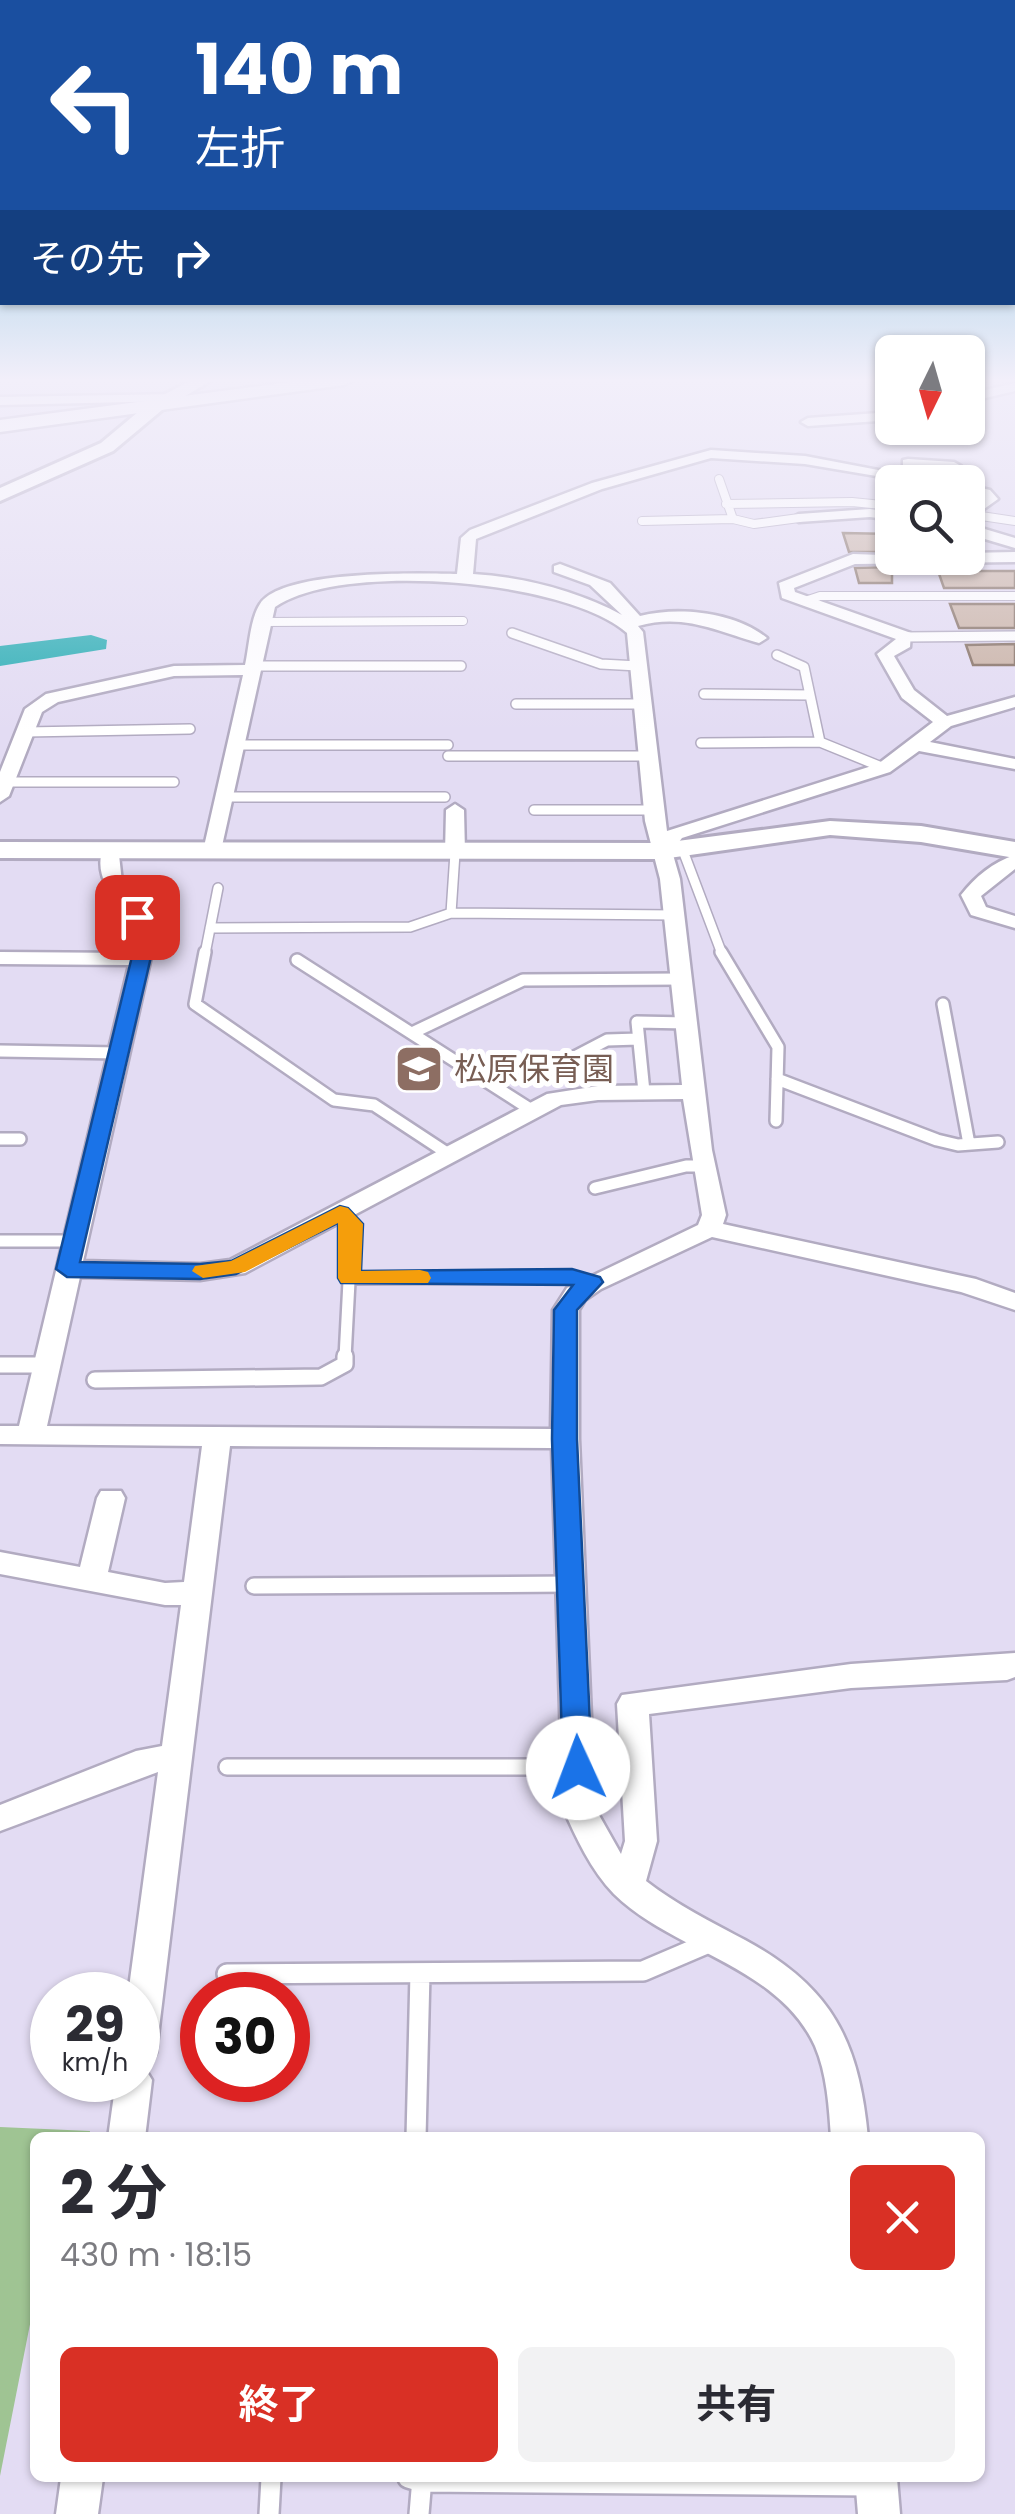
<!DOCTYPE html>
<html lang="ja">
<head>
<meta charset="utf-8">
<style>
  :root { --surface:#fff; --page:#f2f2f3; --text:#2b2b33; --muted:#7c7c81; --accent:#d93025 }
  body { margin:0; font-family:Poppins,"Noto Sans JP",sans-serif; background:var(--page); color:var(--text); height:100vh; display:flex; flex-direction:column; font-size:38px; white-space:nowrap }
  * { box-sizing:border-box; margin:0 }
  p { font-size:32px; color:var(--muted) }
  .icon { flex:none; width:55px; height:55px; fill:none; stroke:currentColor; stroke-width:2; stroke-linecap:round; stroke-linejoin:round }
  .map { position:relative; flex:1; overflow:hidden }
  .side { position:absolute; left:30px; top:2132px; width:955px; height:350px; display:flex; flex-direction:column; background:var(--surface); border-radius:15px; box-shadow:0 2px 8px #0004 }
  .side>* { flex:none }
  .banner { position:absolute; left:0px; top:0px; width:1015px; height:305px; box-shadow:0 2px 8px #0004; background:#1a4fa0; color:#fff; overflow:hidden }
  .needle { width:65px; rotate:185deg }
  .fabs { position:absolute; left:875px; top:335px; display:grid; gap:20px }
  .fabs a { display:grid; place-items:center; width:110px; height:110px; border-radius:15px; background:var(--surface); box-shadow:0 2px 8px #0004; font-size:50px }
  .speed { position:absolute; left:30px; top:1972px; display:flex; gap:20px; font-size:50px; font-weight:700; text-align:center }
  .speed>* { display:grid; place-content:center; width:130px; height:130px; border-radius:50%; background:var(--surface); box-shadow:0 2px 8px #0004; line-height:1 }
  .speed small { font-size:25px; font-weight:400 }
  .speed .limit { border:15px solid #d22; background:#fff; color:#111 }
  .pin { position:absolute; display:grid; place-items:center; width:85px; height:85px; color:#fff; margin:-42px; border-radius:20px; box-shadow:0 5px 15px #0006 }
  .me { position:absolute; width:110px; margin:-55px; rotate:358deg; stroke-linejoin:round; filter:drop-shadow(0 0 8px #0008) }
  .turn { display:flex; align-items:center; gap:35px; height:210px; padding:0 30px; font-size:45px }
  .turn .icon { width:130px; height:130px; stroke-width:2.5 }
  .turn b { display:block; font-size:70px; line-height:85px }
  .then { display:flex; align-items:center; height:95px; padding:0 30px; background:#0003; gap:20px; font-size:38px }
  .round { display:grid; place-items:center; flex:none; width:105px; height:105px; border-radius:15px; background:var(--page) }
  .headline { display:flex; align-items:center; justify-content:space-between; height:170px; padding:0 30px }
  h1 { font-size:60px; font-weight:700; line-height:75px }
  .button { display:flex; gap:20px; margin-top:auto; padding:20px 30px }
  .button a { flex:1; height:115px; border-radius:15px; background:var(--accent); color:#fff; font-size:40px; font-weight:700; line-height:115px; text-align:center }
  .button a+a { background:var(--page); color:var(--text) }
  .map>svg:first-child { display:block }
  .green { fill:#9fc493 }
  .water { fill:#28adb4 }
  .building { fill:#c9b2a5; stroke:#836e61; stroke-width:2.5 }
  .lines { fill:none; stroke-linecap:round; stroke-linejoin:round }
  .service-far4-casing { stroke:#b2abc1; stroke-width:10 }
  .service-far3-casing { stroke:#b2abc1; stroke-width:12 }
  .service-far2-casing { stroke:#b2abc1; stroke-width:16 }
  .service-far1-casing { stroke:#b2abc1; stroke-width:20 }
  .service-casing { stroke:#b2abc1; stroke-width:24 }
  .minor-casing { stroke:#b2abc1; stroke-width:5 }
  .tertiary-casing { stroke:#b2abc1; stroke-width:6 }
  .secondary-casing { stroke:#b2abc1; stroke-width:5 }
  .service-far4 { stroke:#fff; stroke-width:8 }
  .service-far3 { stroke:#fff; stroke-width:9 }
  .service-far2 { stroke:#fff; stroke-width:11 }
  .service-far1 { stroke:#fff; stroke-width:15 }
  .service { stroke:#fff; stroke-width:19 }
  .minor { fill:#fff; fill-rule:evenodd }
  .tertiary { fill:#fff; fill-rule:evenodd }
  .secondary { fill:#fff; fill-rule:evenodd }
  .route { fill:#1a73e8; stroke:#114b97; stroke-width:2.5 }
  .slow { fill:#f59e0b }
  .labels { text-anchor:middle; stroke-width:10; stroke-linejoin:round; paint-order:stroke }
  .education-label { font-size:32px; fill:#785e54; stroke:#fff; text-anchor:start }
</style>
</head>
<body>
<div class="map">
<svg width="1015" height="2514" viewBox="0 0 1015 2514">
  <rect width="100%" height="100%" fill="#e3dcf3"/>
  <path class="green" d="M0 2127 90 2131 89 2137 35 2138V2299L0 2476Z"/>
  <path class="water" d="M91 635 107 640 106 649 0 666V646Z"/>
  <path class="building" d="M843 533 892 534V552H849Z
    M892 567V583H859L855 568Z
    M938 571H1015V588H944Z
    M950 604H1015V628H959Z
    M1015 644V665H973L966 645Z"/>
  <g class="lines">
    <g class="service-far4-casing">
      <path id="service-far4" d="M719 479 733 519 754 524 799 518
        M726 504 852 502 892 506
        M968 514 1015 521
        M642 521 733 519
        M805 601 820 596H1015
        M263 622 463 621"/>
    </g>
    <g class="service-far3-casing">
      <path id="service-far3" d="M512 633 601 664 638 666
        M905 637 1015 636
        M777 655 804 667 820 742
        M253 666H461
        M704 694 810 695
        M516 704H642
        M26 732 190 729
        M701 743 820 742 884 768
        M236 745H448
        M448 756H648
        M6 782H174
        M225 797H445
        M534 810H653
        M682 848 722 954
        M451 913 455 853
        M210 928 410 927 451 913 675 915
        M205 954 218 888"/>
    </g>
    <g class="service-far2-casing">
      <path id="service-far2" d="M205 952 195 1004 334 1100 374 1105 450 1155
        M721 952 778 1047 776 1121
        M297 960 533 1111
        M943 1004 969 1144
        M412 1033 523 980 682 979
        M0 1051 119 1053
        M540 1075 607 1040 638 1039
        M777 1079 937 1140 958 1145 998 1142
        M644 1092 637 1022 687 1023
        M0 1139H20
        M595 1188 686 1166H703
        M340 1213 352 1224 345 1358
        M0 1241H74
        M349 1278 572 1277 592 1283"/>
    </g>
    <g class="service-far1-casing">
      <path id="service-far1" d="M0 1365H46
        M95 1380 321 1377 345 1364V1356
        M254 1586 571 1584
        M227 1767H575"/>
    </g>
    <g class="service-casing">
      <path id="service" d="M227 1974 643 1971 711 1942
        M416 2138 420 1973
        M408 2478 421 2482 869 2486
        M269 2514 271 2478
        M419 2514 422 2478"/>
    </g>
    <g class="minor-casing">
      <path id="minor" d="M1015 383V391L968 402V394Z
        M178 394 180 397 173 401 0 405V397Z
        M892 412V420L808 426 801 422 808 418Z
        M711 450 805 456 941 482H912L805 464 711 458 602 489 476 539 473 574C523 577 578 591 622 615L590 585 554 572V566L560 564 610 583 640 616C679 606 735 612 767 638L759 643C716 631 684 613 638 626L643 632 667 831 878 764 933 722 902 698 877 654 896 639 782 598 779 583 853 554 968 558V553L1015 552V562L855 564 794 588 795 592 911 633 910 647 894 656 914 690 947 716 1015 697V707L951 726 930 742 1015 759V769L919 751 890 772 682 838 672 851 680 879 712 1150 726 1215 723 1224 976 1279 1015 1293V1310L961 1292 712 1237 601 1289 585 1300 579 1310V1439L595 1808 621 1854 625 1841 617 1704 622 1695 851 1664 1015 1653V1677L1007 1680 851 1688 649 1714 657 1841 646 1881C677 1905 711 1922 745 1940 832 1987 859 2041 868 2138H831C829 2107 827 2074 815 2046 778 1965 673 1952 614 1894 591 1870 576 1838 563 1808L552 1448 230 1446 156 2053 151 2064 144 2067 152 2080 145 2138H108L116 2080H138V1995H128L158 1772 0 1831V1805L136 1751 162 1746 181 1605H165L0 1574V1552L80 1567 97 1498 101 1491H121L125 1498 108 1572 165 1583 184 1582 202 1446 0 1444V1426H19L129 965 0 964V952L132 953C141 912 86 889 104 846H118L122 882 147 919 154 944 83 1261 200 1264 230 1260 547 1094 598 1086 682 1085 660 879 645 821 627 633C566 579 341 561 275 607L220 855 213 857 203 851 243 675 174 676 58 702 42 712 9 796 0 802V772L25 709 46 694 174 666 245 665C249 648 250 619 260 604 281 570 419 573 457 574L461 538 470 530 592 483ZM683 1099 702 1215 698 1225 567 1288 553 1310 551 1429 47 1426 80 1277 200 1280 245 1273 561 1105 598 1100Z
        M908 459 954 462 961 466 954 470 903 466V460Z
        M968 485 990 490 998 499 970 519 968 510 982 499 968 493Z
        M870 509 892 512V520L870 517 799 522 792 518 799 514Z
        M968 524 1015 538V548L968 534Z
        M455 804 464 810 465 853 455 859 445 853 446 810Z
        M1015 855V869L981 896 986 907 1015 916V928L971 915 961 895C975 877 993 862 1015 855Z
        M61 2478H103L98 2514H56Z
        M855 2478H897L900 2514H858Z"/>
    </g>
    <g class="tertiary-casing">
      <path id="tertiary" d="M192 380H212L162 410 113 451 0 501V488L101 443 150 402Z
        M830 821 921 826 1015 842V858L921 842 830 835 662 859 0 858V842L662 843Z"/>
    </g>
    <g class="secondary-casing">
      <path id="secondary" d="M306 380H353L344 385 0 432V420Z"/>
    </g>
    <use href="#service-far4" class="service-far4"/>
    <use href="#service-far3" class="service-far3"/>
    <use href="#service-far2" class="service-far2"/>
    <use href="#service-far1" class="service-far1"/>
    <use href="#service" class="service"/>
    <use href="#minor" class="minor"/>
    <use href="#tertiary" class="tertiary"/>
    <use href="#secondary" class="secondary"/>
  </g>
  <linearGradient id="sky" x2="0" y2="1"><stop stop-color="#5bb1d3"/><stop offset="0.52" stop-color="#f2effa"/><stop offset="1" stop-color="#f2effa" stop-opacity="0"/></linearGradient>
  <rect width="1015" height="732" fill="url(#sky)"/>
  <path class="route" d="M137 912 143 913 153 926 154 944 80 1262 200 1264 231 1261 340 1206 348 1208 363 1224 361 1271 572 1269 600 1277 603 1282 577 1310V1439L592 1768 588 1776 578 1779 567 1776 563 1768 552 1439 554 1310 573 1285 341 1283 338 1278V1223L236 1274 200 1279 67 1277 56 1269 135 944 134 927 127 917Z"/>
  <path class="slow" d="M340 1206 348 1208 363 1224 361 1271 420 1270 428 1272 431 1278 428 1283H341L338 1278V1223L245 1272 203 1278 192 1271 195 1266 231 1261Z"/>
  <defs>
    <g id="school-square" transform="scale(2.5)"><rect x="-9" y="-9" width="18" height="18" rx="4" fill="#8d6e63" stroke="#fff"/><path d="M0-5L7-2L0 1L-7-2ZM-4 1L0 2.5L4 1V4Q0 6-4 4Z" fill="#fff"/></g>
  </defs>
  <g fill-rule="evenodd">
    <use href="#school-square" x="419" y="1069"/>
  </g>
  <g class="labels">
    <g class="education-label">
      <text x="454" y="1080">松原保育園</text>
    </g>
  </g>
</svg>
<div class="fabs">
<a><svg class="needle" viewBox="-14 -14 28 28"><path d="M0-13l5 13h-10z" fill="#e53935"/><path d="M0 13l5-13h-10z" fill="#7c7c81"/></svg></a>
<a><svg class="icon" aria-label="search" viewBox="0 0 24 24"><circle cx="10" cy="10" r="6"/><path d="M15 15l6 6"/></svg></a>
</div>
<div class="speed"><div>29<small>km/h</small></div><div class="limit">30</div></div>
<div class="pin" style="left:137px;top:917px;background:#d93025"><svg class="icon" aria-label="arrive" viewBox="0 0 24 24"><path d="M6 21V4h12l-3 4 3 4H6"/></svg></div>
<svg class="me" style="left:578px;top:1768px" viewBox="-20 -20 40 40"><circle r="19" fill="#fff"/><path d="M0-13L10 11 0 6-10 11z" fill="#1a73e8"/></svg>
<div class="banner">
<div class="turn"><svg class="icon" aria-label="left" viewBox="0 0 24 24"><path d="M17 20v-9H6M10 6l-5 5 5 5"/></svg><div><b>140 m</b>左折</div></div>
<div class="then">その先<svg class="icon" aria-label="right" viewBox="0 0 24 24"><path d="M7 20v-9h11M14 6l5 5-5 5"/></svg></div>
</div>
<section class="side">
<div class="headline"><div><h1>2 分</h1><p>430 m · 18:15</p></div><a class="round" style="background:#d93025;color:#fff"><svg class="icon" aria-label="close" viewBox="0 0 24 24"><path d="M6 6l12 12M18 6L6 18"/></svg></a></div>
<div class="button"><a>終了</a><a>共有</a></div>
</section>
</div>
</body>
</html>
